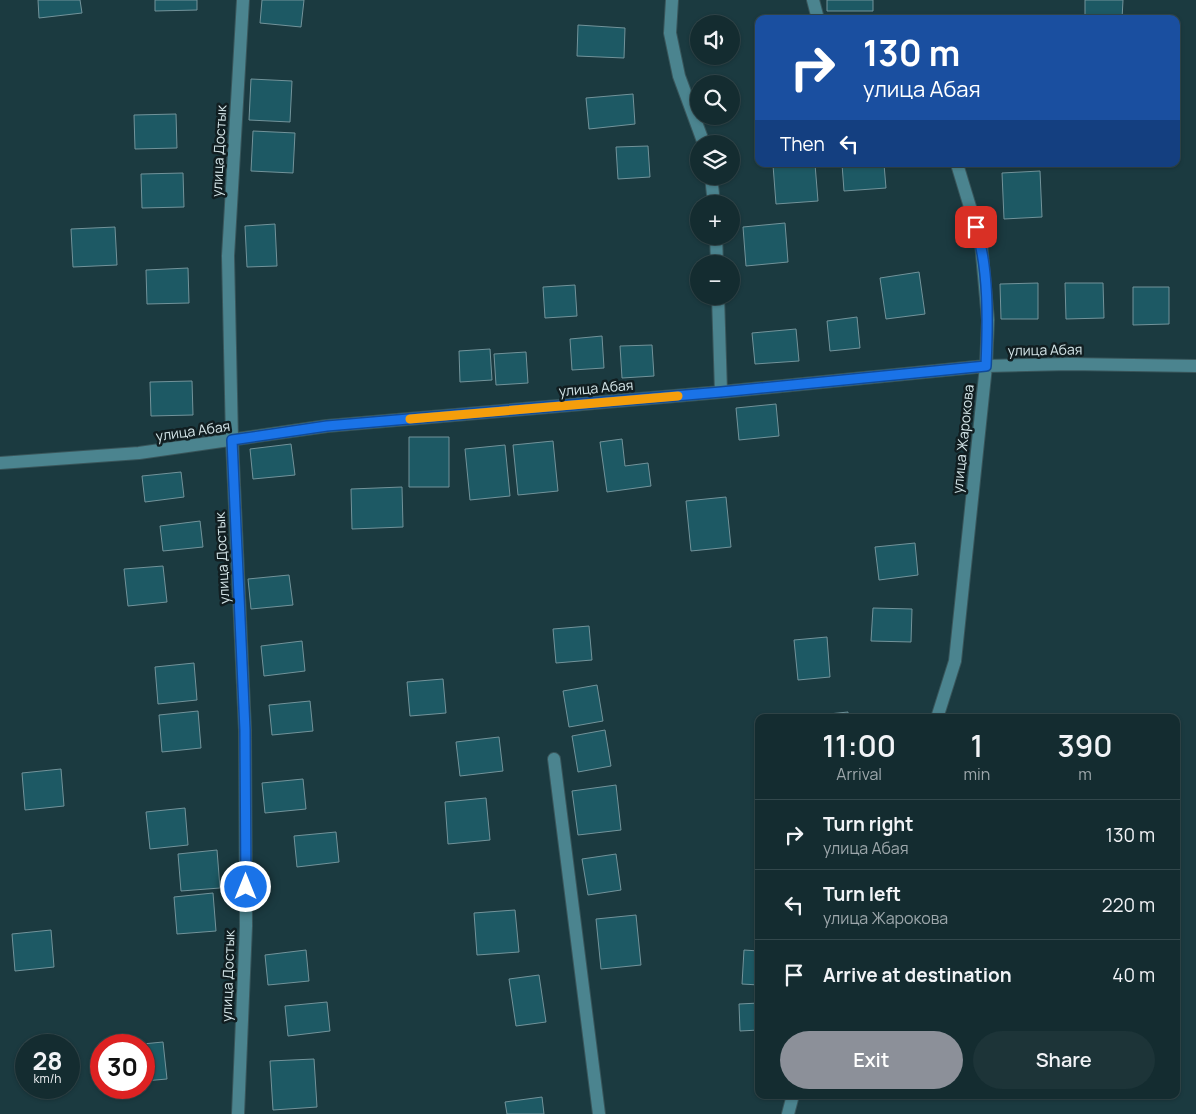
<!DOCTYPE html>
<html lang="en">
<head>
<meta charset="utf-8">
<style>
  :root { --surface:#142c30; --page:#1d3438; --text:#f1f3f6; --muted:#9da7ab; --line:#33484c; --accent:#8c9099 }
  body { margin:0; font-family:Manrope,sans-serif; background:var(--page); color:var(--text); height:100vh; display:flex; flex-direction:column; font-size:19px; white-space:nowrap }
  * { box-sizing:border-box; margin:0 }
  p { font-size:16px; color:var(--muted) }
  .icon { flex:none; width:28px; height:28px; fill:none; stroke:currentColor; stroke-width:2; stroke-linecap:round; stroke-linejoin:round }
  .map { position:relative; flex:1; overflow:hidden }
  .sheet { position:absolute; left:755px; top:714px; width:425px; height:385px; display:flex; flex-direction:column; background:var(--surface); border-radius:10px; box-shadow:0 1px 4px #0004,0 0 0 1px var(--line) }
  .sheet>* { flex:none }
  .banner { position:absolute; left:755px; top:15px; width:425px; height:152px; border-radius:10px; box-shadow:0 1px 4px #0004,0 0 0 1px var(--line); background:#1a4fa0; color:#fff; overflow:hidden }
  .fabs { position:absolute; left:690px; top:15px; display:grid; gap:10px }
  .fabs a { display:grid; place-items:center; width:50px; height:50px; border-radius:50%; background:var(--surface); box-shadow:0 1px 4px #0004,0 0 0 1px var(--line); font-size:25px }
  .speed { position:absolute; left:15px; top:1034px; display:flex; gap:10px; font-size:25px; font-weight:700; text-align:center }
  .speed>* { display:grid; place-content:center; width:65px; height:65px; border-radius:50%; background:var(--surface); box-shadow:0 1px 4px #0004,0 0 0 1px var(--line); line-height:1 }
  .speed small { font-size:12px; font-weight:400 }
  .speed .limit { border:8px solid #d22; background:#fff; color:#111 }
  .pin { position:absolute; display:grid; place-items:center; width:42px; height:42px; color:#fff; margin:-21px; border-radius:10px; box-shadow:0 2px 8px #0006 }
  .me { position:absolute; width:55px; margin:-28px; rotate:0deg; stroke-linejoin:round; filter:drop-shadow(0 0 4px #0008) }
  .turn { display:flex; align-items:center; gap:18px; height:105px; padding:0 25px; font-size:22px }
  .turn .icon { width:65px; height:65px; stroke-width:2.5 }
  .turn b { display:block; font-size:35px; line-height:42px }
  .then { display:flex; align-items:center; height:48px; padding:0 25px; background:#0003; gap:10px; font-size:19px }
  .eta { display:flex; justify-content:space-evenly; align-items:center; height:85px; text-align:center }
  .eta b { font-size:30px; font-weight:600; line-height:35px }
  .primary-button { display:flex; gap:10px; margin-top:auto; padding:10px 25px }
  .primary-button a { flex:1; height:58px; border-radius:30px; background:var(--accent); color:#fff; font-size:20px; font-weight:600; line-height:58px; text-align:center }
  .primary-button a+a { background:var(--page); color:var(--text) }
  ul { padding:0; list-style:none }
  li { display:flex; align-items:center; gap:15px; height:70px; padding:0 25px; border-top:1px solid var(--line) }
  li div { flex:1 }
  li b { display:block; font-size:19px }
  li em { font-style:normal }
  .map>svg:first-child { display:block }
  .building { fill:#1d5964; stroke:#72939a }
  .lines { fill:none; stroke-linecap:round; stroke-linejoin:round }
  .minor-casing { stroke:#39565b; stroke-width:14 }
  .minor { stroke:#4b848f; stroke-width:12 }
  .route-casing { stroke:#114b97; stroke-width:12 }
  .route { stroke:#1a73e8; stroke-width:9 }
  .slow { stroke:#f59e0b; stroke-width:9 }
  .labels { text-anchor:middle; stroke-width:5; stroke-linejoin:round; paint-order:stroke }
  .street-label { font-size:14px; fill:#d5e6e9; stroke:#111e21 }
</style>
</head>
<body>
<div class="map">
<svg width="1196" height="1114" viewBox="0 0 1196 1114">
  <rect width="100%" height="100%" fill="#1b3a40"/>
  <path class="building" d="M38 0H80L82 13 39 18Z
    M155 0H197V10L155 11Z
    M262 0H304L301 27 260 23Z
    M827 0H873V11H827Z
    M1085 0H1123L1122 19H1085Z
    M578 25 625 28 624 58 577 56Z
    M251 79 292 81 290 122 249 120Z
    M633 94 635 124 589 129 586 98Z
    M176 114 177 148 135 149 134 115Z
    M253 131 295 133 293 173 251 171Z
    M648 146 650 177 618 179 616 147Z
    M790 164H815L818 201 776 204 773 165Z
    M842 164H884L886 188 844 191Z
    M1040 171 1042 217 1004 219 1002 173Z
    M183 173 184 207 142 208 141 174Z
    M785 223 788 262 746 266 743 227Z
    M275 224 277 266 247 267 245 226Z
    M115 227 117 265 73 267 71 229Z
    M188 268 189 303 147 304 146 270Z
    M919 272 925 314 886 319 880 278Z
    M1038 283V319H1001L1000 284Z
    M1065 283H1103L1104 318 1066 319Z
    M575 285 577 316 545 318 543 287Z
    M1133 287H1169V324L1133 325Z
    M857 317 860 348 830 351 827 321Z
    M796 329 799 361 755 364 752 333Z
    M602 336 604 368 572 370 570 339Z
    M652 345 654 376 622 378 620 346Z
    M490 349 492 380 460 382 459 351Z
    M526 352 528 383 496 385 494 354Z
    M192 381 193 415 151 416 150 382Z
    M776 404 779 436 739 440 736 408Z
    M409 437H449V487H409Z
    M622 439 625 466 648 463 651 486 607 492 600 442Z
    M553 441 558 491 518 495 513 445Z
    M291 444 295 475 253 479 250 449Z
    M505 445 510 496 470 500 465 449Z
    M181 472 184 497 145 502 142 476Z
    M402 487 403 527 352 529 351 489Z
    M726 497 731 547 691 551 686 501Z
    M200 521 203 547 163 551 160 526Z
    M915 543 918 575 879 580 875 547Z
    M163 566 167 602 128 606 124 569Z
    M289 575 293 605 251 609 248 579Z
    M873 608 912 609 911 642 871 641Z
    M589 626 592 660 556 663 553 629Z
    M827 637 830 677 798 680 794 640Z
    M302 641 305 671 264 676 261 646Z
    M194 663 197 700 158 704 155 667Z
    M443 679 446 713 410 716 407 682Z
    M597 685 603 721 569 727 563 691Z
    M310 701 313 731 272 735 269 705Z
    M198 711 201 748 162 752 159 715Z
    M848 712V718H810L809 716Z
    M605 730 611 766 578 772 572 736Z
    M499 737 503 771 460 776 456 742Z
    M61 769 64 806 25 810 22 773Z
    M303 779 306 809 265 813 262 783Z
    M616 785 621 830 578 835 572 791Z
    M486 798 490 840 448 844 445 802Z
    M185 808 188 845 150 849 146 812Z
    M336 832 339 862 297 867 294 836Z
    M217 850 220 888 181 891 178 854Z
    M616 854 621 890 588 895 582 859Z
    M213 893 216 931 177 934 174 897Z
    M515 910 519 952 477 955 474 913Z
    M636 915 641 965 601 969 596 919Z
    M51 930 54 967 15 971 12 934Z
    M306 950 309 981 268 985 265 955Z
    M744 950 759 951V985L742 984Z
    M539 975 546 1022 516 1026 509 979Z
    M327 1002 330 1031 288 1036 285 1006Z
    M759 1003V1030L740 1031 739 1004Z
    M163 1042 167 1079 144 1081V1045H132Z
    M314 1059 317 1107 273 1110 270 1061Z
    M542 1097 544 1114H507L505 1102Z"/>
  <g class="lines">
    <g class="minor-casing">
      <path id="minor" d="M672 0 670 33 679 76 704 144
        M813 0 818 19
        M711 176 714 204
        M716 236 717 264
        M718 296 721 392
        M0 463 139 453 327 426 721 392 986 366 1069 364 1196 366
        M937 718 955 661 986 366 988 320 981 243 957 164
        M554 759 599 1114
        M238 1114 246 926 245 730 232 440 228 256 243 0
        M788 1114 793 1095"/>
    </g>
    <use href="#minor" class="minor"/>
  </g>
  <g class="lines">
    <g class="route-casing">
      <path id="route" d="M246 887 245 730 232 440 327 426 721 392 986 366C988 321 989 270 976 227"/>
    </g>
    <use href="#route" class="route"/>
    <path class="slow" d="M410 419 678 396"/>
  </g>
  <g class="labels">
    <g class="street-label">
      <text transform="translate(219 151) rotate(-87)" y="5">улица Достык</text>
      <text transform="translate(1045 350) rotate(-1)" y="5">улица Абая</text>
      <text transform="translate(596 388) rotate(-5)" y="5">улица Абая</text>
      <text transform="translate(193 431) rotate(-8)" y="5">улица Абая</text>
      <text transform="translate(963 439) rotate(-84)" y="5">улица Жарокова</text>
      <text transform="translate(222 558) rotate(-93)" y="5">улица Достык</text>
      <text transform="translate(228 976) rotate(-88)" y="5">улица Достык</text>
    </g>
  </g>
</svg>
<div class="fabs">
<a><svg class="icon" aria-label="sound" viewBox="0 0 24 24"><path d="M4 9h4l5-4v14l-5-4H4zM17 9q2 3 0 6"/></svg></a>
<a><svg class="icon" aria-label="search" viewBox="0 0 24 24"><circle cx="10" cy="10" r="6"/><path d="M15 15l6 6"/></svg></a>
<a><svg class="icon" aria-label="layers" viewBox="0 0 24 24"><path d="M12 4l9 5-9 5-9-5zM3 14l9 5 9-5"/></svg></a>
<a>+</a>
<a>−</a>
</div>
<div class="speed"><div>28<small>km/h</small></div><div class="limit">30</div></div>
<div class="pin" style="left:976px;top:227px;background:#d93025"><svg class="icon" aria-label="arrive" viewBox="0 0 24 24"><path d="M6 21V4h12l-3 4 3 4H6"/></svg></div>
<svg class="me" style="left:246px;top:887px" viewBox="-20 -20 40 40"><circle r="17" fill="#1a73e8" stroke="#fff" stroke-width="3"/><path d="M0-11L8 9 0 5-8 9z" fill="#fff"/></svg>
<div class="banner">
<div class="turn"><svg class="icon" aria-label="right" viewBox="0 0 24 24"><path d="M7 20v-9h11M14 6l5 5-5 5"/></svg><div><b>130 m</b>улица Абая</div></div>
<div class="then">Then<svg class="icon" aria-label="left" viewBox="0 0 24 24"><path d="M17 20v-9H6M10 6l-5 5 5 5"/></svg></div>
</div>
<section class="sheet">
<div class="eta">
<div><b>11:00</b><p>Arrival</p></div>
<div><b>1</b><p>min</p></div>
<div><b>390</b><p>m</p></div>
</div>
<ul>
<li><svg class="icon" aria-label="right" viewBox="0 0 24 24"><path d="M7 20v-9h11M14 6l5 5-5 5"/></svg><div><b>Turn right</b><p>улица Абая</p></div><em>130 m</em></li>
<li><svg class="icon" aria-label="left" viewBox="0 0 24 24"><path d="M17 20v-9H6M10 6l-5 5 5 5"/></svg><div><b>Turn left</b><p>улица Жарокова</p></div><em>220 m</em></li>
<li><svg class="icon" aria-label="arrive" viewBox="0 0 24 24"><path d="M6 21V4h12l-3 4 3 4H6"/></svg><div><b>Arrive at destination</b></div><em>40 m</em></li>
</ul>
<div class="primary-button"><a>Exit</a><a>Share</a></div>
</section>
</div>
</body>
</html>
